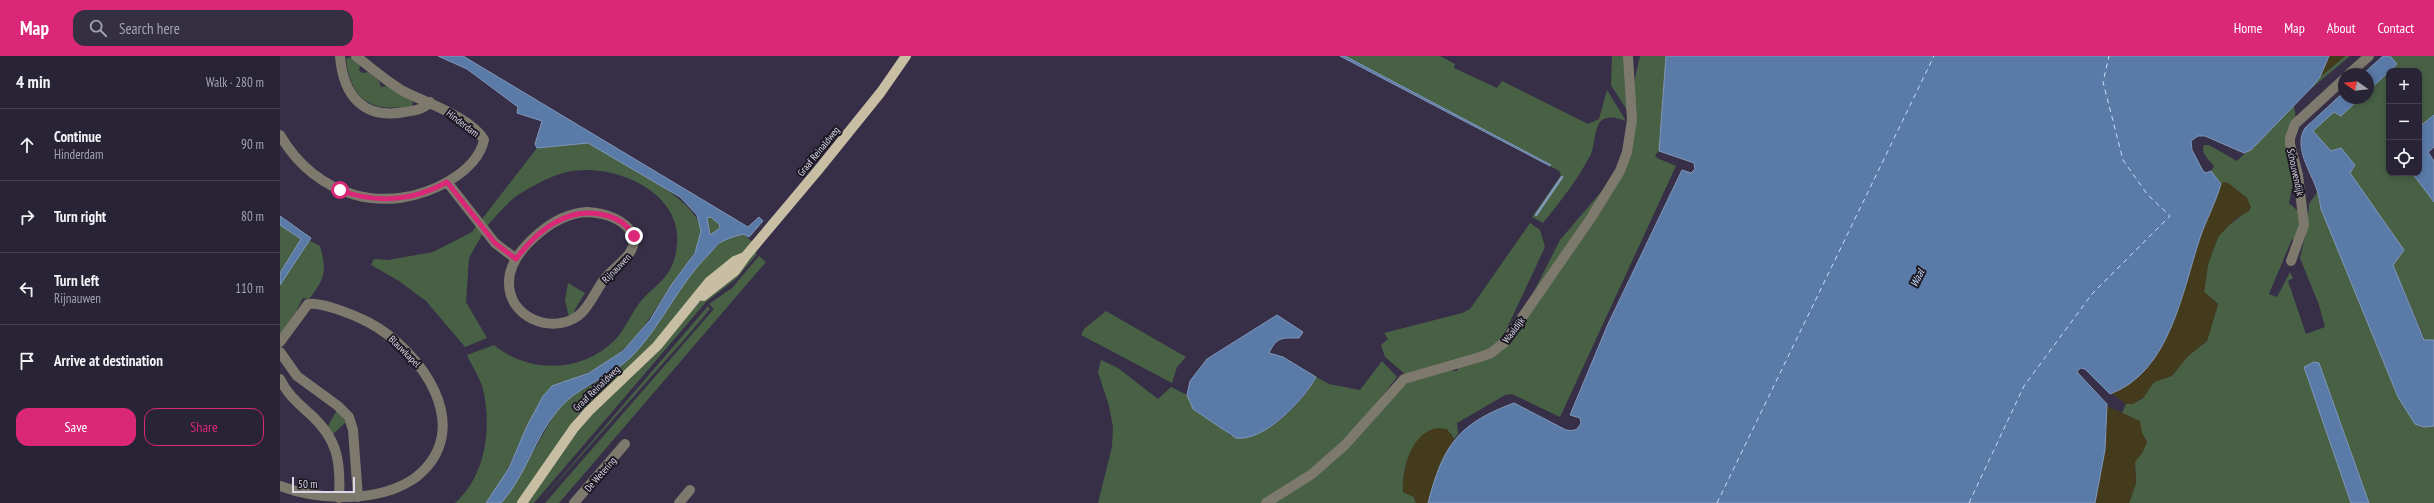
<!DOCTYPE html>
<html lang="en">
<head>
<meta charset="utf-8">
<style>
  :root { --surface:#282335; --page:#342f41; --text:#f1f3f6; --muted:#a5a4ad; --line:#444050; --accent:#db2777 }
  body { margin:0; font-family:"PT Sans Narrow",sans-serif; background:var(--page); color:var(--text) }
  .controls { position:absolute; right:12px; top:12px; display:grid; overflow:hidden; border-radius:8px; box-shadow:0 2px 6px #0003 }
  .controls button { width:36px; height:36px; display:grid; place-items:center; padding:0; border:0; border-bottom:1px solid var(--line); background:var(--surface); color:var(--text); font:20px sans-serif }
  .compass { position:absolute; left:2058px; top:12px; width:36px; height:36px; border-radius:50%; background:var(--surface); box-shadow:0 2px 6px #0003; rotate:284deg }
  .scale { position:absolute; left:12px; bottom:10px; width:63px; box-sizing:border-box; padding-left:4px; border:2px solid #dbd7e7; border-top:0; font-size:11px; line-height:14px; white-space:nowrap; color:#dbd7e7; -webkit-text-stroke:3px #1c1924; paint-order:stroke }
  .stop { position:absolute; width:12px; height:12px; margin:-9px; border:3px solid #db2777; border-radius:50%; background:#fff }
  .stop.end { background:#db2777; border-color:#fff; box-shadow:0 1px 4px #0008 }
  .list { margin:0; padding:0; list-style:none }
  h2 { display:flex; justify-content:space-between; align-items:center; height:52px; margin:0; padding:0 16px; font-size:17px }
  h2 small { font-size:13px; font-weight:400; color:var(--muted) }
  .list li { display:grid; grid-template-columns:26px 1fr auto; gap:12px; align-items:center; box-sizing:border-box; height:72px; padding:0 16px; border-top:1px solid var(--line) }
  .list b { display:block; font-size:15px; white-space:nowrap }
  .list p { margin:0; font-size:13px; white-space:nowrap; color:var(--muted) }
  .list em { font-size:13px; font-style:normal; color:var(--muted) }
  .actions { display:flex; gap:8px; padding:12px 16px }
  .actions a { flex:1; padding:9px 0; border:1px solid var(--accent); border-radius:12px; text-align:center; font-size:14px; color:var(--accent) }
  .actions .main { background:var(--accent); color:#fff }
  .icon { flex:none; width:22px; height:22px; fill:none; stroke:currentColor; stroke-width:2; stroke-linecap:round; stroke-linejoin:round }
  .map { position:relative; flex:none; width:2154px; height:447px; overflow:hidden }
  header { display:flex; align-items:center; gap:24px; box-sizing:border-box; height:56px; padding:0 20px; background:var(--accent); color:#fff }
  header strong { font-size:19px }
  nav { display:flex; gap:22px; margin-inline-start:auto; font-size:14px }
  .search { width:280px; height:36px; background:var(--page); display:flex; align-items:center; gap:10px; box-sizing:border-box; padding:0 14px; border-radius:12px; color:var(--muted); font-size:15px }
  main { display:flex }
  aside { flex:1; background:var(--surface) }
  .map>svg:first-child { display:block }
  .green { fill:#486145 }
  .sand { fill:#433b1b }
  .water { fill:#5a7ba7; stroke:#8197ba; fill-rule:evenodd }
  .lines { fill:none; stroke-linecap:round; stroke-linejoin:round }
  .stream { stroke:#8197ba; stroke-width:2.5 }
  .ferry { stroke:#c9ddf8; stroke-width:1; stroke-dasharray:5 4; stroke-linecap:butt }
  .minor { stroke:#7d796c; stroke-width:10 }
  .major { stroke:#c7bea4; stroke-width:10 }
  .route { stroke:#db2777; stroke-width:5 }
  .labels { text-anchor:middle; stroke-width:4; stroke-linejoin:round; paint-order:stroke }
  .street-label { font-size:10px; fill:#dbd7e7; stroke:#1c1924 }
  .water-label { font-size:11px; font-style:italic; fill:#c9ddf8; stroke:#1c1924 }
</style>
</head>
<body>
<header>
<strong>Map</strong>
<div class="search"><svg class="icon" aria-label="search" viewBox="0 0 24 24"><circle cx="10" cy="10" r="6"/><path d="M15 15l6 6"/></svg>Search here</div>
<nav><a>Home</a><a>Map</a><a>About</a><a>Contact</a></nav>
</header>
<main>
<aside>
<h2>4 min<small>Walk · 280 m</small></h2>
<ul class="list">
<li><svg class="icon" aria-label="ahead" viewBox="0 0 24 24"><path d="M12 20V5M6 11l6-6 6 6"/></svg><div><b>Continue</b><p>Hinderdam</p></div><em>90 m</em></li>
<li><svg class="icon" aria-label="right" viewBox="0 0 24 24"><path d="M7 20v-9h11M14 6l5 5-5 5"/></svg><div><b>Turn right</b></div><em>80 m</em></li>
<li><svg class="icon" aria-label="left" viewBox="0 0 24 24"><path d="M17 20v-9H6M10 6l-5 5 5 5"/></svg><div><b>Turn left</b><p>Rijnauwen</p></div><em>110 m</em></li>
<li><svg class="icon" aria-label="arrive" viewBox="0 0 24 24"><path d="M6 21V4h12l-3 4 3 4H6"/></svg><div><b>Arrive at destination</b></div></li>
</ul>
<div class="actions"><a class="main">Save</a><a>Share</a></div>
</aside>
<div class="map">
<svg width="2154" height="447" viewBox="0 0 2154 447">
  <rect width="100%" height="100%" fill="#362f47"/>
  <path class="green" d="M1065 0H1160L1175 8 1174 12 1217 32 1222 25 1308 68 1319 63 1327 34 1346 65C1339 63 1327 58 1320 66 1314 74 1315 89 1311 98 1298 123 1281 145 1263 167L1252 161 1281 119 1279 115Z
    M1332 0H1345L1348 56 1331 29Z
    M1360 0H1386L1379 95 1375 99 1377 102 1396 110 1280 361 1232 338 1225 339 1177 367 1178 378 1174 383 1171 378H1145C1128 391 1122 416 1123 436L1134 441 1136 447H993L1033 419 1125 327 1165 314 1177 315 1178 312 1213 299 1339 122 1354 26Z
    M2065 0H2070L2028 35 2040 21Z
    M2110 0H2154V59L2139 71V15H2109L2117 8Z
    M72 1 80 9 79 14 82 17 88 16 99 25 101 31 107 30 133 44 132 50C92 56 71 46 66 3Z
    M2109 15V117H2132L2154 146V284H2145L2113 209 2124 194 2069 117 2075 109 2061 92 2051 95 2033 75 2054 56 2061 60 2080 42H2088V35Z
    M2014 49 2016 63 2012 67 2014 121 2009 147 2021 158 2017 184 2012 183 1989 238 1997 241 2010 216 2013 222 2008 225 2026 278 2045 271 2039 249 2020 202 2027 172 2029 148 2038 135 2041 153 2150 371 2154 370V447H2089L2039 307 2034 306 2024 311 2071 447H1849L1856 427 1855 406 1867 386C1856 370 1863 367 1842 357L1846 348H1852L1862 343 1874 326 1891 320 1908 300 1927 285 1938 248 1924 236 1928 208 1938 181 1944 173 1970 153 1967 142 1948 127 1941 128 1931 115 1934 110C1929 104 1920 97 1924 89H1929L1957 105Z
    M308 87C334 102 423 145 421 176 419 197 403 211 392 228 373 257 356 287 327 307 310 319 275 325 263 340 259 346 256 353 253 359 237 388 228 421 206 447H175C206 420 212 372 203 333 200 322 192 310 187 299L214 289C249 318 302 317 335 284 345 273 351 258 360 246 379 225 395 220 397 187 402 133 327 104 283 117 271 120 244 134 234 142 224 150 216 160 207 170L202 163 257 92Z
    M1326 130 1328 131 1251 241 1280 184Z
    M431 161 439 168 440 172 430 179 427 162Z
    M1250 167 1260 174 1265 191 1221 285 1209 294 1126 319 1105 301 1101 289 1108 283 1104 277 1182 257 1190 253Z
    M0 169 21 183 0 217Z
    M196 170 203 177 189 202 186 246 207 282 185 291 146 245 119 225 91 209 94 203 108 204 153 196 192 176Z
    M463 178 473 186 368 294 298 359 238 447H221L234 429 277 354 289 341 330 319 375 272 403 228 421 206 442 185Z
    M29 184 40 190C47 214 45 223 29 243L23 242 15 257 0 278V229Z
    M475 196 477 198 456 223 426 246 254 447H247L300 371 378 293 419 246Z
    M479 200 486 206 279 447H265L434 253 429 248 452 232Z
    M288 227 305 237 294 255 295 257 289 261 285 244Z
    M428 250 430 253 409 278 259 447Z
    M826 255 906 301 897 311 892 327 801 279 804 273Z
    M821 304 838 312 878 343 891 331 907 339 915 355 937 368 951 380C959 380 969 380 976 378 1000 369 1025 343 1036 321L1049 328 1080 334 1102 305 1117 321 1084 363 1044 404 981 447H818L832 391 833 371 829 350 818 316Z
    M57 354 66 366 52 379 47 372Z"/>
  <path class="sand" d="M2049 0H2065L2040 21Z
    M1944 126 1948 127 1967 142 1971 151 1969 155 1955 163 1938 181 1928 208 1924 236 1938 248 1927 285 1908 300 1892 320 1874 326 1864 341 1852 348H1846L1831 337C1888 317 1903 233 1920 182 1926 164 1936 146 1941 128Z
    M1827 350 1860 365 1862 377 1867 386 1863 396 1855 406 1856 427 1849 447H1815L1825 394Z
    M1158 372 1167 373 1174 383 1159 412 1148 447H1136L1134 441 1123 436C1122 413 1131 376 1158 372Z"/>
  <path class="water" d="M158 0H183L468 171 479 161 483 165 469 181 463 178C456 180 449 182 443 185 438 187 434 193 430 197 398 228 382 270 351 301 329 322 296 331 278 354 254 382 246 420 221 447H206L229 412 247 370 263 340 272 330 309 317 343 295 370 264 392 228 415 197 421 175 417 159 400 141 308 87 257 92 255 88 262 65 237 57 238 51 187 13ZM431 161 439 168 440 172 430 179 427 162Z
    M1060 0H1065L1271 109 1270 110Z
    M1386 0H2049L2040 21 2033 30 1971 94 1964 97 1925 80H1918L1911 85 1912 94 1923 115 1926 117 1931 115 1941 128C1936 146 1926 164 1920 182 1902 236 1890 316 1830 338L1805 313 1800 312 1797 316 1827 348 1825 394 1815 447H1148C1163 390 1177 368 1234 347L1286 374C1294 375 1297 375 1301 367L1300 362 1290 359 1328 268 1402 114 1411 117 1415 113 1414 107 1379 95Z
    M2103 0H2110L2117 8 2088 35V18H2083Z
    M2064 36V42H2080L2061 60 2054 56 2033 75 2051 95 2061 92 2075 109 2070 117 2124 194 2113 209 2144 284H2154V370L2144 371 2135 368 2118 341 2041 153C2040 147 2039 140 2037 134 2031 116 2013 91 2025 72Z
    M2154 59V91L2148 96 2154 105V146L2132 117H2139V71Z
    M0 160 31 182 0 229V217L21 183 0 169Z
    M997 259 1023 276 1019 282C1003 282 997 280 989 297L1003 301 1036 321C1024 344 984 386 956 382L913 353 907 339 910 325 927 303Z
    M2034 306 2039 307 2089 447H2071L2024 311Z"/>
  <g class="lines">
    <path class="stream" d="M1256 159 1282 121"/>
    <path class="ferry" d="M1437 447 1654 0
      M1689 447 1744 330 1812 238 1890 160 1867 138 1843 104 1823 26 1829 0"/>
    <path class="minor" d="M60 0C63 39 83 64 125 56 135 54 143 54 150 46
      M2069 18 2089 0
      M0 79C36 141 106 161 169 125 184 116 200 102 204 84 193 62 144 46 123 35 106 25 91 12 76 0
      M167 126 215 187 236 203
      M307 156C325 157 345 163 354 180 356 201 333 210 323 225 315 236 309 252 298 260 271 279 228 261 229 226 229 207 244 190 258 178 272 166 289 157 307 156Z
      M2011 205 2024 169 2018 119 2010 88V82L2015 68 2064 23
      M0 286 28 248C43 246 74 259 88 266 141 294 198 373 135 422 99 447 39 445 0 430
      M0 296 17 320 58 350 69 361 73 374 78 441
      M0 323C7 338 18 347 30 358 58 383 61 406 59 442
      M294 447 345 388
      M399 447 410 434
      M986 447 1032 418 1049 403 1065 389 1124 323 1200 301 1211 297 1225 286 1311 162 1340 115 1347 96 1352 64 1348 0"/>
    <path class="major" d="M423 240 455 215 465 201 539 113 601 36 626 0
      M242 447 294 372 309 355 377 290 429 226 455 205 465 201"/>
  </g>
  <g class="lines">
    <path class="route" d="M60 134C96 148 133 145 167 126L215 187 236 203C257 174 290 148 328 160 339 163 348 169 354 180"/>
  </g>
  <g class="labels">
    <g class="street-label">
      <text transform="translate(183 67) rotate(37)" y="4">Hinderdam</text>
      <text transform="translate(538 95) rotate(-51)" y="4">Graaf Reinaldweg</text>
      <text transform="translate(2016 116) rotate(78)" y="4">Schouwendijk</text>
      <text transform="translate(336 212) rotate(-46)" y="4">Rijnauwen</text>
      <text transform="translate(1233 274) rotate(-53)" y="4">Waaldijk</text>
      <text transform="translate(125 295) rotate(45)" y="4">Blauwkapel</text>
      <text transform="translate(316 332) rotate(-44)" y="4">Graaf Reinaldweg</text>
      <text transform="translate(320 418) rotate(-49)" y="4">De Wetering</text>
    </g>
    <g class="water-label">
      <text transform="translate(1637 222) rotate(-63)" y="4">Waal</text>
    </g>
  </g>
</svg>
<div class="controls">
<button>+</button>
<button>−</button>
<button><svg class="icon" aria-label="locate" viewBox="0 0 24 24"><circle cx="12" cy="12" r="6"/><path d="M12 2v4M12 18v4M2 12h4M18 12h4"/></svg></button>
</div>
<svg class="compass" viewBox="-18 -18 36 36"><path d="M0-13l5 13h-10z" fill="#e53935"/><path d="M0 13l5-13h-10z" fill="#a5a4ad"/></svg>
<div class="scale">50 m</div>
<div class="stop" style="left:60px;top:134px"></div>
<div class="stop end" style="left:354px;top:180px"></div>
</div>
</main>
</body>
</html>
